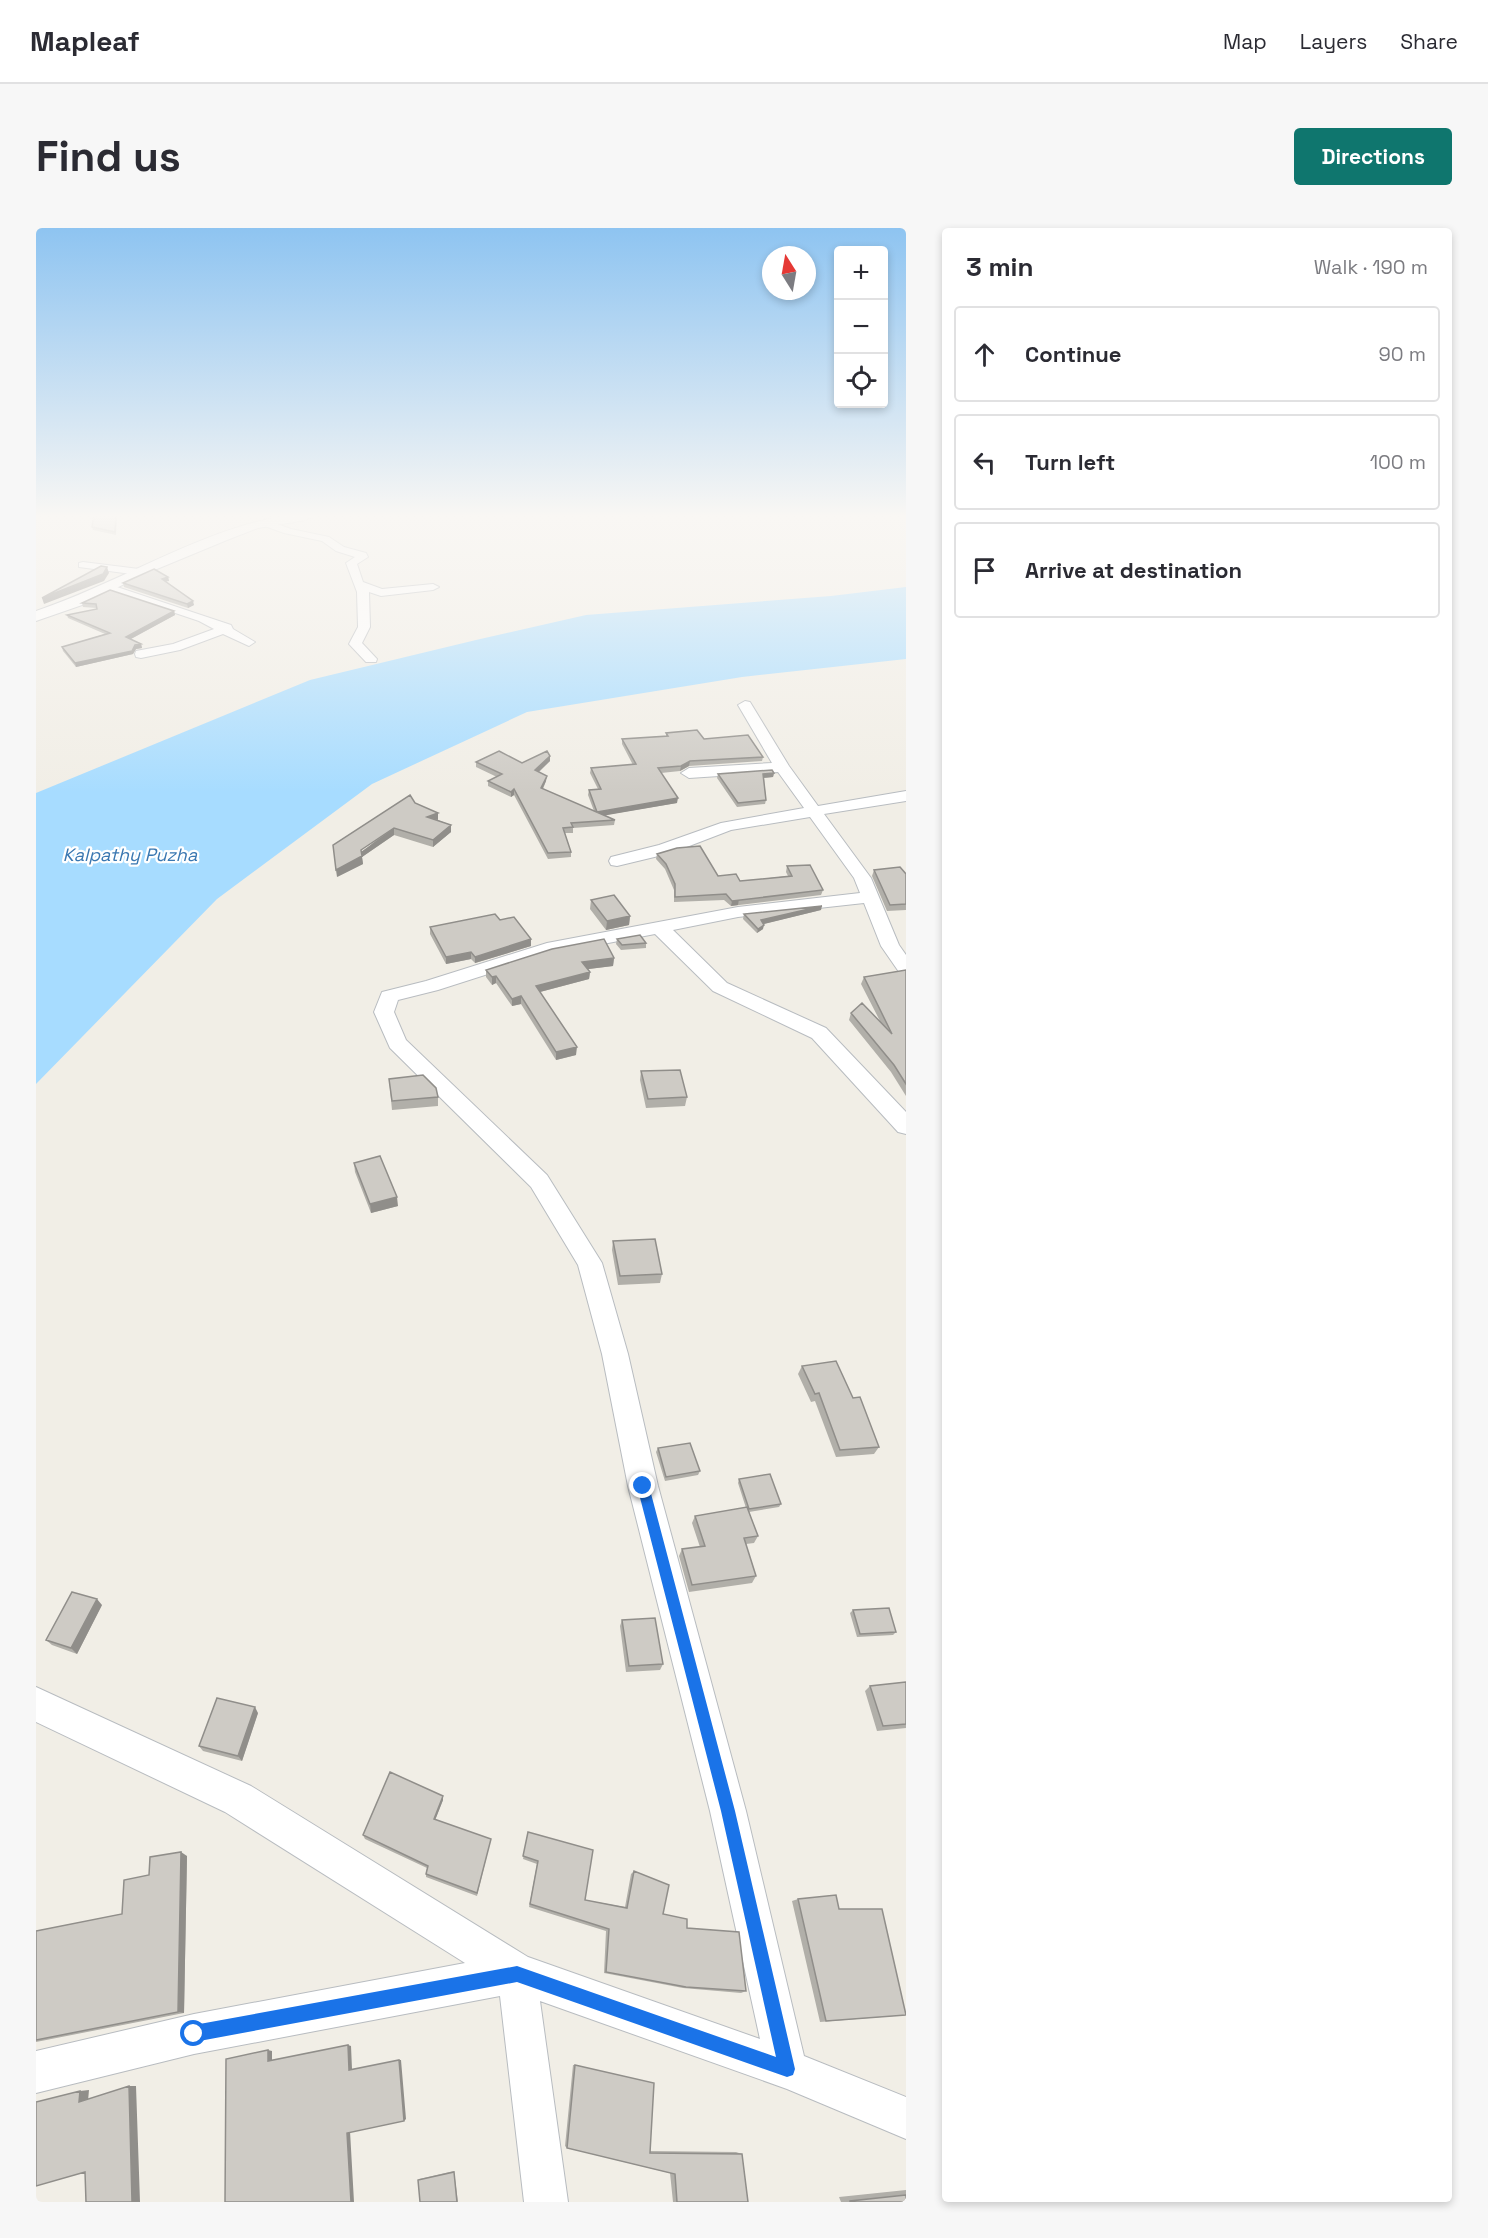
<!DOCTYPE html>
<html lang="en">
<head>
<meta charset="utf-8">
<style>
  :root { --surface:#fff; --page:#f7f7f7; --text:#2b2b33; --muted:#7c7c81; --line:#e1e1e2; --accent:#0f766e }
  body { margin:0; font-family:"Space Grotesk",sans-serif; background:var(--page); color:var(--text) }
  .controls { position:absolute; right:18px; top:18px; display:grid; overflow:hidden; border-radius:6px; box-shadow:0 3px 9px #0003 }
  .controls button { width:54px; height:54px; display:grid; place-items:center; padding:0; border:0; border-bottom:2px solid var(--line); background:var(--surface); color:var(--text); font:30px sans-serif }
  .compass { position:absolute; left:726px; top:18px; width:54px; height:54px; border-radius:50%; background:var(--surface); box-shadow:0 3px 9px #0003; rotate:349deg }
  .stop { position:absolute; width:18px; height:18px; margin:-14px; border:4px solid #1a73e8; border-radius:50%; background:#fff }
  .stop.end { background:#1a73e8; border-color:#fff; box-shadow:0 2px 6px #0008 }
  .list { margin:0; padding:0; list-style:none }
  h2 { display:flex; justify-content:space-between; align-items:center; height:78px; margin:0; padding:0 24px; font-size:26px }
  h2 small { font-size:20px; font-weight:400; color:var(--muted) }
  .list li { display:grid; grid-template-columns:39px 1fr auto; gap:18px; align-items:center; box-sizing:border-box; height:96px; margin:0 12px 12px; padding:0 12px; border:2px solid var(--line); border-radius:6px }
  .list b { display:block; font-size:22px; white-space:nowrap }
  .list em { font-size:20px; font-style:normal; color:var(--muted) }
  .icon { flex:none; width:33px; height:33px; fill:none; stroke:currentColor; stroke-width:2; stroke-linecap:round; stroke-linejoin:round }
  .map { position:relative; flex:none; width:870px; height:1974px; overflow:hidden; border-radius:6px }
  header { display:flex; align-items:center; gap:36px; box-sizing:border-box; height:84px; padding:0 30px; background:var(--surface); border-bottom:2px solid var(--line) }
  header strong { font-size:28px }
  nav { display:flex; gap:33px; margin-inline-start:auto; font-size:21px }
  .intro { display:flex; align-items:center; justify-content:space-between; box-sizing:border-box; height:144px; padding:0 36px }
  h1 { margin:0; font-size:42px }
  .button { padding:15px 27px; border-radius:6px; background:var(--accent); color:#fff; font-size:21px; font-weight:700 }
  main { display:flex; gap:36px; padding:0 36px }
  aside { flex:1; background:var(--surface); border-radius:6px; box-shadow:0 3px 9px #0003 }
  .map>svg:first-child { display:block }
  .water { fill:#a7dcff }
  .lines { fill:none; stroke-linecap:round; stroke-linejoin:round }
  .minor-casing { stroke:#b8bcc0; stroke-width:2 }
  .tertiary-casing { stroke:#b8bcc0; stroke-width:2 }
  .minor { fill:#fff; fill-rule:evenodd }
  .tertiary { fill:#fff; fill-rule:evenodd }
  .wall { fill:#b1afa9 }
  .shaded-wall { fill:#908e8a }
  .building { fill:#cecbc5; stroke:#908e8a; stroke-width:1.5 }
  .route { fill:#1a73e8 }
  .labels { text-anchor:middle; stroke-width:4.5; stroke-linejoin:round; paint-order:stroke }
  .far-water-label { font-size:18px; font-style:italic; fill:#3977b1; stroke:#fff }
</style>
</head>
<body>
<header>
<strong>Mapleaf</strong>
<nav><a>Map</a><a>Layers</a><a>Share</a></nav>
</header>
<div class="intro"><h1>Find us</h1><a class="button">Directions</a></div>
<main>
<div class="map">
<svg width="870" height="1974" viewBox="0 0 870 1974">
  <rect width="100%" height="100%" fill="#f1eee6"/>
  <path class="water" d="M870 359V431L706 449 491 484 336 556 181 671 0 856V565L274 452 440 412 550 387 795 368Z"/>
  <g class="lines">
    <g class="minor-casing">
      <path id="minor" d="M230 292 255 301 293 309 308 319 330 325 332 329 321 336 327 354 346 361 397 356 403 359 397 362 345 368 333 364 334 399 326 415 341 431 340 434H330L313 416 322 399 321 364 310 335 319 329 300 323 286 313 248 305 226 297 225 295Z
        M47 334 103 341 109 344 103 347 43 339V335Z
        M72 356 195 397 197 401 219 414 213 418 187 406 144 422 105 430 100 429 99 426 100 423 137 416 178 401 163 393 68 361 66 359Z
        M709 473 714 474 753 538 782 578 870 563V573L788 586 835 650 863 717 870 727V746L863 744 845 718 828 675 702 689 637 702 691 755 790 800 870 884V906L862 904 776 810 677 763 619 706 515 726 402 762 362 772 358 784 370 812 511 947 566 1035 592 1126 622 1258 710 1583 768 1828 870 1869V1911L751 1861 504 1773 532 1974H488L464 1768 158 1826 0 1865V1823L158 1786 429 1735 189 1584 0 1494V1459L215 1558 492 1729 724 1811 674 1583 592 1258 566 1126 542 1037 495 959 354 820 338 784 346 764 390 753 511 715 702 679 824 665 818 650 774 589 695 602 635 625 581 638 575 637 573 633 575 629 623 617 685 595 768 580 742 544 653 550 645 545 653 540 736 535 702 477Z"/>
    </g>
    <g class="tertiary-casing">
      <path id="tertiary" d="M247 288H276L270 292 222 300 191 312 104 348 49 376 0 393V383C84 355 159 304 247 288Z"/>
    </g>
    <use href="#minor" class="minor"/>
    <use href="#tertiary" class="tertiary"/>
  </g>
  <path class="wall" d="M58 288H81L80 307 57 302 56 299Z
    M132 349 133 353H130L158 377 152 380 88 359 87 355Z
    M46 375 138 383 139 387 95 411 105 416 106 420 100 421 97 426 40 439 27 423 26 419 69 406 32 390 31 387 61 381V380L47 379Z
    M630 505 668 511 727 529 726 533 653 538 644 543 625 545 641 575 569 587 579 592 578 597 537 600V605H529L535 624V629L512 631 478 567 475 569 452 558V553L461 549 440 539V534L486 535 514 528V533L503 544 510 553 507 561 558 583 552 567 553 562 562 561 554 545 555 540 597 537 586 516V511L630 508Z
    M738 545 737 549 728 550 730 572 729 576 701 579 681 550 682 546Z
    M379 575 402 592 415 597V604L397 619 358 607 326 629 327 636 301 649Z
    M621 626 682 648 704 653 752 648 750 644 751 638 787 662 785 667 695 678 688 672 638 674V662L629 641 620 631Z
    M838 642 870 646V682L851 683 836 648Z
    M555 672 594 688 593 697 570 702 554 681Z
    M785 682 727 696V701L721 705 707 691 708 686Z
    M464 692 495 718 439 735 435 731 410 736 394 706V699Z
    M581 711 610 715V720L585 722 580 716Z
    M578 730 577 738 552 741 554 744 553 751 504 764 540 827 520 832 485 776 476 778 460 755 456 757 450 749V742Z
    M870 742V868L855 844 813 792 815 785 844 793 825 756 828 749Z
    M605 843 651 869 649 878 610 880 604 852Z
    M353 851 402 869V878L356 882Z
    M318 935 362 978 335 985 319 944Z
    M577 1013 626 1046 624 1055 582 1057 576 1022Z
    M766 1138 843 1219 838 1226 800 1229 779 1173 775 1174 762 1146Z
    M622 1220 664 1243 662 1247 629 1253 620 1224Z
    M703 1251 745 1276 743 1279 713 1284 722 1308 718 1315 710 1316 720 1348 716 1355 653 1364 643 1328 646 1321 664 1319 656 1295 659 1288 710 1280 702 1255Z
    M66 1377 41 1426 16 1417 10 1412Z
    M817 1382 860 1404 857 1407 821 1409 814 1385Z
    M586 1392 627 1436 624 1442 590 1444 584 1398Z
    M870 1454V1500L841 1503 829 1463 834 1458Z
    M222 1485 206 1533 167 1523 163 1518Z
    M407 1568V1572L399 1592 455 1611 441 1668 390 1649V1646L391 1640 329 1611 327 1607Z
    M492 1604 549 1672 589 1679 595 1646 598 1643 627 1686 651 1700 710 1763 705 1765 647 1760 568 1745 570 1703 493 1679 501 1636 487 1631Z
    M151 1628 148 1785 0 1814V1703L86 1686 113 1647Z
    M762 1671 803 1681 870 1787 784 1794 756 1673Z
    M537 1837H539L614 1923 700 1924 706 1926 712 1974H637L634 1945 531 1920 529 1918Z
    M418 1943 422 1974 382 1952 383 1951Z
    M870 1962V1974H805L803 1969Z"/>
  <path class="shaded-wall" d="M71 339 73 345 68 353 8 376 6 370Z
    M132 349 133 353 127 354 126 351Z
    M157 373 158 377 152 380 151 376Z
    M138 383 139 387 91 413 90 409Z
    M105 416 106 420 100 421 97 426 40 439 39 435Z
    M514 528V533L499 547V542Z
    M654 533 653 538 644 543 645 538Z
    M738 545 737 549 726 550 727 546Z
    M511 548 510 553 504 566 505 560Z
    M478 561V567L475 569V564Z
    M642 570 641 575 560 589 561 584Z
    M402 585V592L391 589Z
    M415 597V604L397 619V612Z
    M358 600V607L326 629 327 636 301 649 300 642Z
    M703 671 702 677 695 678 696 673Z
    M786 678 785 682 724 697 725 692Z
    M594 688 593 697 570 702 571 693Z
    M728 697 727 701 721 705 722 701Z
    M495 711V718L439 735V729Z
    M435 724V731L410 736V729Z
    M578 730 577 738 545 742 546 734Z
    M554 744 553 751 500 765V758Z
    M460 748V755L456 757V749Z
    M485 768V776L476 778V771Z
    M541 819 540 827 520 832V824Z
    M361 969 362 978 335 985 334 976Z
    M61 1371 66 1377 41 1426 35 1420Z
    M219 1479 222 1485 206 1533 202 1528Z
    M407 1568V1572L398 1595V1591Z
    M145 1624 151 1628 148 1785 142 1784Z
    M312 1817 315 1818 316 1841 313 1842Z
    M232 1822 236 1823V1833H232Z
    M363 1832H365L370 1891 368 1893Z
    M93 1858H100L104 1974H96Z
    M53 1862 52 1873 43 1874 44 1863Z
    M314 1903 318 1974H315L311 1905Z"/>
  <path class="building" d="M58 288H80L79 304 56 299Z
    M65 338 71 339 67 346 6 370Z
    M118 341 132 349 126 351 157 373 151 376 87 355Z
    M74 362 138 383 90 409 105 416 99 417 96 423 39 435 26 419 74 405 31 387 61 381 60 376 46 375Z
    M661 502 668 511 712 507 727 529 654 533 645 538 622 540 642 570 561 584 553 562 565 561 555 540 600 536 586 511 632 508 630 505Z
    M463 523 486 535 511 523 514 528 499 542 511 548 505 560 579 592 535 595 537 599 527 600 535 624 512 625 478 561 475 564 452 553 466 546 440 534Z
    M736 542 738 545 727 546 730 572 702 575 682 546Z
    M374 567 379 575 402 585 391 589 415 597 397 612 358 600 325 622 326 628 300 642 297 617Z
    M664 618 682 648 700 646 704 653 756 648 751 638 774 637 787 662 696 673 690 666 639 669V656L630 636 621 626 641 620Z
    M864 639 870 646V676L854 677 838 642Z
    M578 667 594 688 571 693 555 672Z
    M786 678 725 692 728 697 722 701 708 686Z
    M459 686 464 692 478 689 495 711 439 729 435 724 410 729 394 699Z
    M604 707 610 715 586 717 581 711Z
    M568 711 578 730 546 734 554 744 500 758 541 819 520 824 485 768 476 771 460 748 456 749 450 742 516 721Z
    M870 742V856L858 837 815 785 826 775 856 806 828 749Z
    M644 842 651 869 612 871 605 843Z
    M387 847 400 860 402 869 356 873 353 851Z
    M344 928 361 969 334 976 318 935Z
    M619 1011 626 1046 584 1048 577 1013Z
    M800 1133 817 1170 824 1169 843 1219 804 1222 783 1165 779 1166 766 1138Z
    M654 1215 664 1243 630 1249 622 1220Z
    M734 1246 745 1276 713 1281 703 1251Z
    M711 1279 722 1308 708 1310 720 1348 656 1357 646 1321 669 1318 659 1288Z
    M36 1364 61 1371 35 1420 10 1412Z
    M853 1380 860 1404 824 1406 817 1382Z
    M619 1390 627 1436 593 1438 586 1392Z
    M870 1454V1496L847 1498 834 1458Z
    M181 1470 219 1479 202 1528 163 1518Z
    M354 1544 407 1568 398 1591 455 1611 441 1665 390 1646 392 1638 327 1607Z
    M492 1604 557 1622 549 1672 591 1680 598 1643 633 1657 627 1686 651 1691V1700L703 1704 710 1763 650 1759 570 1744 573 1701 494 1676 502 1633 487 1628Z
    M145 1624 142 1784 0 1812V1703L86 1686 88 1652 113 1647 114 1629Z
    M800 1667 803 1681H846L870 1787 790 1793 762 1671Z
    M312 1817 313 1842 363 1832 368 1893 311 1905 315 1974H189L190 1831 232 1822V1833Z
    M539 1837 618 1855 614 1925 706 1926 712 1974H641L639 1946 531 1920Z
    M93 1858 96 1974H50L49 1944 0 1958V1874L44 1863 43 1874Z
    M418 1944 421 1974H384L382 1952Z
    M870 1967V1974H814V1973Z"/>
  <linearGradient id="sky" x2="0" y2="1"><stop stop-color="#8ec4f1"/><stop offset="0.51" stop-color="#f9f7f4"/><stop offset="1" stop-color="#f9f7f4" stop-opacity="0"/></linearGradient>
  <rect width="870" height="565" fill="url(#sky)"/>
  <path class="route" d="M607 1253 613 1258 699 1583 759 1841 757 1847 751 1849 481 1754 158 1814 153 1811 150 1806 153 1800 158 1797 481 1738 740 1829 685 1583 601 1258Z"/>
  <g class="labels">
    <g class="far-water-label">
      <text x="94" y="633">Kalpathy Puzha</text>
    </g>
  </g>
</svg>
<div class="controls">
<button>+</button>
<button>−</button>
<button><svg class="icon" aria-label="locate" viewBox="0 0 24 24"><circle cx="12" cy="12" r="6"/><path d="M12 2v4M12 18v4M2 12h4M18 12h4"/></svg></button>
</div>
<svg class="compass" viewBox="-18 -18 36 36"><path d="M0-13l5 13h-10z" fill="#e53935"/><path d="M0 13l5-13h-10z" fill="#7c7c81"/></svg>
<div class="stop" style="left:158px;top:1806px"></div>
<div class="stop end" style="left:607px;top:1258px"></div>
</div>
<aside>
<h2>3 min<small>Walk · 190 m</small></h2>
<ul class="list">
<li><svg class="icon" aria-label="ahead" viewBox="0 0 24 24"><path d="M12 20V5M6 11l6-6 6 6"/></svg><div><b>Continue</b></div><em>90 m</em></li>
<li><svg class="icon" aria-label="left" viewBox="0 0 24 24"><path d="M17 20v-9H6M10 6l-5 5 5 5"/></svg><div><b>Turn left</b></div><em>100 m</em></li>
<li><svg class="icon" aria-label="arrive" viewBox="0 0 24 24"><path d="M6 21V4h12l-3 4 3 4H6"/></svg><div><b>Arrive at destination</b></div></li>
</ul>
</aside>
</main>
</body>
</html>
